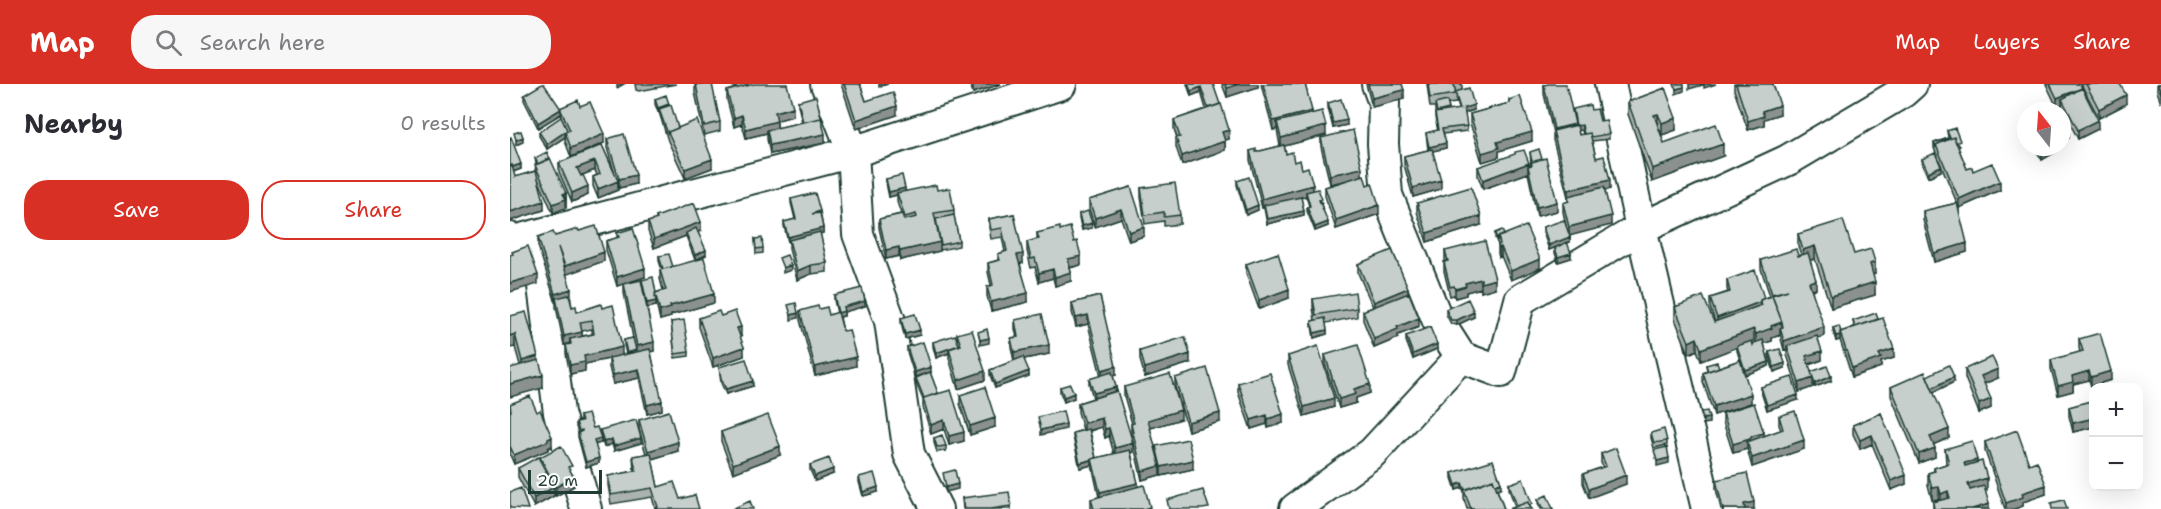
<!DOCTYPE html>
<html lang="en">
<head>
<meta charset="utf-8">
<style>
  :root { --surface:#fff; --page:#f7f7f7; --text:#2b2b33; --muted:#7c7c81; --line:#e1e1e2; --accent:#d93025 }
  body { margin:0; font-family:"Shantell Sans",sans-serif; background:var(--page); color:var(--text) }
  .controls { position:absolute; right:18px; bottom:18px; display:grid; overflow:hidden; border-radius:12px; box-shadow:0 6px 24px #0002 }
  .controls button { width:54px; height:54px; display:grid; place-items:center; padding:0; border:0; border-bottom:2px solid var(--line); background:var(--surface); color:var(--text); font:30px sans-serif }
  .compass { position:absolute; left:1507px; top:18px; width:54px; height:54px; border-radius:50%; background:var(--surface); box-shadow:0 6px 24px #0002; rotate:343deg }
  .scale { position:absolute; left:18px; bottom:15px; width:74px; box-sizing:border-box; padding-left:6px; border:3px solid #1f3d34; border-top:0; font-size:16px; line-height:21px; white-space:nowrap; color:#1f3d34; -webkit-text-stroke:4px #fff; paint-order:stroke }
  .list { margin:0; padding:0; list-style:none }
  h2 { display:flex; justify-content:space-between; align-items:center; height:78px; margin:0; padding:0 24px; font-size:26px }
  h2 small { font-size:20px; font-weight:400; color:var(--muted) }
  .actions { display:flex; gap:12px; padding:18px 24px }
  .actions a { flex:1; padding:14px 0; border:2px solid var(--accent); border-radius:24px; text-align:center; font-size:21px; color:var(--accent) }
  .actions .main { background:var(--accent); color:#fff }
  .icon { flex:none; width:33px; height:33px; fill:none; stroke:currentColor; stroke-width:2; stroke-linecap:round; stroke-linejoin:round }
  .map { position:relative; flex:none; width:1651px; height:425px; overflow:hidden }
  header { display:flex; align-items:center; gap:36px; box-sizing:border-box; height:84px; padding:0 30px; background:var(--accent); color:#fff }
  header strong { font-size:28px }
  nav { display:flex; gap:33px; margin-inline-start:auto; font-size:21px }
  .search { width:420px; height:54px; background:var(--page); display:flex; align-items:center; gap:15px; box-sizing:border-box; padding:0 21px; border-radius:24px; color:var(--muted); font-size:22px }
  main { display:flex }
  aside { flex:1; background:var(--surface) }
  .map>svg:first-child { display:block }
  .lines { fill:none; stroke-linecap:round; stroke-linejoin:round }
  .minor-casing { stroke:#1f3d34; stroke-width:34 }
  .minor { stroke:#fff; stroke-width:30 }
  .wall { fill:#abb2af; stroke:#1f3d34; stroke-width:1.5; fill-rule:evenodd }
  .shaded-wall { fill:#8b918f; stroke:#1f3d34; stroke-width:1.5 }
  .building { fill:#c7cfcc; stroke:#1f3d34; stroke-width:1.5 }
</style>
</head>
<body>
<header>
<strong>Map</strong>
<div class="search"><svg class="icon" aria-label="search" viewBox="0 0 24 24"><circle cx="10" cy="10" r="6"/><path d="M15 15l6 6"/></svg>Search here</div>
<nav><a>Map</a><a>Layers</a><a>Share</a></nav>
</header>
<main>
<aside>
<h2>Nearby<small>0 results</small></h2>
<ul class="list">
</ul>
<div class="actions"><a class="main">Save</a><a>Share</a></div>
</aside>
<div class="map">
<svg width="1651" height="425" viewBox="0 0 1651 425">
  <rect width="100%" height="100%" fill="#fff"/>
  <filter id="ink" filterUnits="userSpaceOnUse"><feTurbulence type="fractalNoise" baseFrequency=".0167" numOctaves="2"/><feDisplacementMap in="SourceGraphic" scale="12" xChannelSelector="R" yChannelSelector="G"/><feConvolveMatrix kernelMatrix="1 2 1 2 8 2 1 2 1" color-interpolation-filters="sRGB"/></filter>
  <g filter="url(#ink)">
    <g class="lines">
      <g class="minor-casing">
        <path id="minor" d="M316 0 343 68 348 150 380 237 399 370 427 425
          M867 0 874 19 873 60 877 111 928 237 951 273
          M1100 0 1131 144 1197 425
          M0 154 2 157 24 166 33 202 49 329 76 425
          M0 158 343 68 551 0
          M785 425 862 369 951 273 991 288 1010 216 1131 144 1278 76 1393 8 1402 0"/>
      </g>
      <use href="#minor" class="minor"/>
    </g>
    <path class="wall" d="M125 0H166L129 7 126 6Z
      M185 0 210 38V47L194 51 185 8Z
      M222 0H238L237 2 283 32 267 36V44L292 38 288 21V17L312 39 315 59 260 70 257 55V49L236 54 232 40 224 43 217 16V7L227 4 222 2Z
      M331 0H350L356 17 387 31 346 45Z
      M460 0H491L463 9Z
      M677 0H703L719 55 715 56V66L672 81 666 63V54H667L664 45V36L696 25 691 8 681 12Z
      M712 0H748V3L717 13Z
      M751 0H795L802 30 816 51 774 62 776 70 792 85 803 106 812 119 811 120 818 142 805 147 797 127V123L799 122 796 112 791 114 794 131 757 140 754 124H752L740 76V67L746 68 770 62 767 45 763 46Z
      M856 0H892L894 15 862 23Z
      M917 0H952V6L964 26 955 29 957 47 933 50 936 64 922 67 931 105 903 113 894 81V72L918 66 916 49 928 46 925 34V23H920ZM946 14 949 25 939 27 938 20 946 19Z
      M1224 0H1263L1270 30 1254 35V41L1238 46 1224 6Z
      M1536 0H1570L1588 45 1568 55 1552 24V21L1547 23Z
      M1571 0H1610L1616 20 1589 34Z
      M1647 0H1651V19L1647 7Z
      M1034 1 1063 29 1081 26 1099 50V55L1082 57 1086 74 1100 105 1095 107 1101 141 1060 151V158L1057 159 1061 174 1048 178 1045 169V164L1047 163 1039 166 1033 148V143L1056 142 1053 128V119L1058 118V113L1043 56V49L1034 10ZM1068 46H1072L1073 50 1069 51Z
      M1155 4 1166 46 1152 51 1148 42 1154 59 1213 72 1142 98 1118 30V18Z
      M14 11 50 25 70 22 94 59 61 73 55 57V53L37 65 29 52V48L51 33 50 30 28 44 14 16Z
      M145 15 159 22 168 44 202 84 175 94 158 57 149 28H148L145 20Z
      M999 16 1022 57 989 67V73L972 78 960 39V30L999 19Z
      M818 19 837 41 823 44 818 24Z
      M1437 47 1450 62 1448 63 1457 85 1463 87 1490 106 1449 124 1448 121 1457 168 1424 178 1413 136V127L1447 119 1424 64V59L1438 54Z
      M0 53 11 85 3 88 5 93 25 87 26 80 25 74 56 109V124L43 129 28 95 34 126 0 137Z
      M811 54 852 91 869 130 826 145 815 112V103L835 97 820 100 811 63Z
      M97 55 126 100 109 104 108 100V106L88 114 83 102V93L87 91 85 86 70 92 78 111 62 118 49 88V79L92 61 105 91 97 64Z
      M1524 63H1547V67L1532 76Z
      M1020 68 1047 127 1027 132 1018 89 973 105 968 92V83L1021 81Z
      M1412 75 1431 87 1418 93 1412 80Z
      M376 95 395 107 427 106 444 126V132L449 157V162L431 166 430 164V167L390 176 389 172 376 175 369 144V135L391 130 387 118V111L379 113 376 99Z
      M727 97 748 126 736 131 727 101Z
      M621 103 634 152 619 157 611 134 585 143 579 125V116Z
      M631 104 670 131V140L654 142V137L635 140 631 113Z
      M281 115 310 127 313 144V149L310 150 317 179V188L301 190 287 196 279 165V158H278L274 142V138L285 135 281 119Z
      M907 119 971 141 917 158 907 128Z
      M504 130 513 179H510L518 218 481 227 477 212V203L481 201 478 188V179L488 176V170L495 168 492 153 481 155 479 144V135Z
      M569 130 582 144 572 146 569 135Z
      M146 133 191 147 188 148 196 171 185 176 176 152 144 164 138 147V138L146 136Z
      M550 146 564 158 571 181 560 184 561 197 545 202 543 194 529 198 525 183 521 184 517 167V158L527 155V149Z
      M69 147 94 177 56 190 62 223 67 228 92 224 112 271 116 270 114 261V256L123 254 114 209V200L146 209 153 206 150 195V186H152L149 177V172L163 183 204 219 161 231V233L150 236 146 219V222L137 224 144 267 141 268 152 326 137 330 129 294 103 300 99 283V275L75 280V287L60 290 56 270V261L60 260V259L54 261 46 223V219L28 162V153L45 152ZM82 245V250L72 252V247Z
      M107 149 135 193 107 202 96 166V157L107 154Z
      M985 149 994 151 1030 184 1001 196 991 172 989 173 988 170V161L985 154Z
      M1288 150 1344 170 1365 190 1363 191 1365 211 1321 224 1305 175 1300 176 1306 205 1302 207 1314 252 1308 254 1312 276 1299 281 1301 288 1321 297 1305 303 1303 299V303L1289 308 1277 271V265L1274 266 1270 251 1262 254V257L1254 259 1259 282 1235 291 1241 319 1204 331 1193 298V289L1197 287 1196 281 1209 283 1230 276 1227 267V263L1191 277 1187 266 1179 270 1165 235V223L1204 238H1205L1200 223V214L1218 208 1217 205V196L1254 214 1260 212 1251 185V176L1291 171 1288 162Z
      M245 155 253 164V169L246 170Z
      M935 167 985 204 971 208V204L956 208V211L945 214 944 211 940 212 934 187V178H935Z
      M736 180 779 214 749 225 736 189Z
      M848 180 898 209 909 243 888 251V254L864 264 853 236V227L863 223 848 189Z
      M324 211 355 222 334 228V232L330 233 333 247 346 282 305 292 290 236V227L309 225 319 231 327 229 324 216Z
      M590 212 606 291 603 292 623 368H621L628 403 640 425H581V415L589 413 582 381 570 384 563 353V349L573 346 568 328V319L583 314 579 300V295L591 292 578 240 566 243 562 228V219ZM592 343 595 354 599 352 604 370 586 374 580 347Z
      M803 215 847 224V233L816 239 817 250 804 254 802 242V237L805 236 803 224Z
      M936 225 964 233 947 241 941 240 936 230Z
      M0 232 28 276 33 304 10 281 5 263Z
      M211 232 231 252H230L234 272 203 283 189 243V234Z
      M391 234 410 251 395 255 391 239Z
      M1368 235 1384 274 1371 278V283L1342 293 1330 256 1326 257 1323 248V244L1331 248 1344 243 1343 237Z
      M505 236 539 270 514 275 519 292 485 304 480 291V286L504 277 501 263V254L507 253 505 245Z
      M161 238 179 268V272L165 274Z
      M447 250 475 296 448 305 439 274V269L426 274 423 263V258L447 257Z
      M896 252 927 265 903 275 896 257Z
      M1569 255 1601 296 1581 302 1579 296 1563 300V307L1548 311 1541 285V276L1570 268 1569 264Z
      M397 263 421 288H420L428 310 454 357 439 361 434 345 421 350 413 323V316L406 299V294L418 289 405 293 397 268Z
      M630 267 680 279 635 293 630 276Z
      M1259 268 1275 284 1264 288 1259 273Z
      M815 271 860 309 846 314V319L829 324 815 280Z
      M778 272 824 323 794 332 778 281Z
      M209 283 243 302 216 310 211 299Z
      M1455 285 1488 294 1474 300 1481 324 1469 329 1455 294Z
      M1417 292 1444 298 1423 308 1439 354 1424 360 1425 373 1409 379 1381 312V303Z
      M665 294 710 338 678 347 665 303Z
      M728 299 773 339 758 344 757 340 741 345 728 308Z
      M550 303 564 314 554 318 550 308Z
      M614 303 671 335 640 344 646 370V362L683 385 651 392 650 386V391L632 396 621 349V340H622L614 312Z
      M1251 303 1288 316 1257 326 1251 308Z
      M450 311 485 343 460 351 450 320Z
      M1584 316V343L1563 348 1559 332V323Z
      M0 320 42 362 38 364V366L4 380 0 371Z
      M1213 329 1254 352 1271 346 1269 341V332L1294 365 1242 383 1237 365 1223 369 1213 338Z
      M1371 329 1396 400 1381 406 1362 360 1350 365 1343 350V341Z
      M70 332 83 344 91 359 85 360 89 379 76 383 68 353V349L66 343V338L70 337Z
      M129 336 168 367 142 375 148 403 170 415 145 424 142 413 101 420 98 401V392L124 387 123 372 136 370 129 345Z
      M90 346 131 359 104 367 102 360 94 363 90 351Z
      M211 348 270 371 223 389 211 357Z
      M1141 349 1157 357V361L1144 364 1141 354Z
      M424 354 436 362V367L427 368 424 359Z
      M1475 358 1519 380 1536 410 1513 418V422L1504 425H1495L1475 367Z
      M1435 365 1467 379 1477 406 1475 407 1479 425H1423V418L1429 416V415L1422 416 1418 401V389L1424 387V384L1436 380Z
      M1091 370 1116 400 1079 414 1073 399V390L1093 383 1091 379Z
      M30 373 62 390 64 402 46 412 44 409V412L24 423 8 393V384L30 376Z
      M300 381 323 390 305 397 300 386Z
      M942 389 991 404 987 405 994 425H957L954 415V407L952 404 946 406 942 394Z
      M349 393 368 408 353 412 349 398Z
      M1206 396 1244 425H1211L1206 405Z
      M999 400 1022 425 1005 423 999 405Z
      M452 414 501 422V425H453Z
      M1028 415 1043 425H1031L1028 419Z"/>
    <path class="shaded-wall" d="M107 0H114L107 4Z
      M369 0H378L369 3Z
      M463 0H491L463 9Z
      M729 0H748V3L717 13V4Z
      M1179 0H1193V1L1179 5Z
      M1194 0H1206L1194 4Z
      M691 3V8L681 12V7Z
      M1174 3V7L1166 10V5Z
      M1572 4V13L1552 15V21L1547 23V14Z
      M894 6V15L862 23V14Z
      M1616 11V20L1589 34V25Z
      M159 20V25H149V28H148V24Z
      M964 21V26L954 29V24Z
      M1270 21V30L1254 35V41L1238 46V37L1252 27Z
      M387 22V31L346 45V36Z
      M283 23V32L265 37V28Z
      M51 25V30L28 44V39Z
      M802 27V36L767 38V45L763 46V37Z
      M1148 30V42L1144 44V31Z
      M232 31V40L224 43V34Z
      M1166 34V46L1152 51V39Z
      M837 36V41L823 44V39Z
      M1588 36V45L1568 55V46Z
      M267 37V46H257V49L236 54V45Z
      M1065 40V49L1044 51V45Z
      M1072 41V46L1066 47V42Z
      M816 42V51L771 63V54Z
      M719 46V55L712 57V48Z
      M55 48V53L37 65V60Z
      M1022 48V57L989 67V73L972 78V69L987 58Z
      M94 50V59L61 73V64Z
      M315 50V59L260 70V61Z
      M1559 50V54L1552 58V53Z
      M13 53V58L6 61V56Z
      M715 57V66L672 81V72Z
      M936 59V64L919 68V63Z
      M1213 60V72L1142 98V85Z
      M1547 63V67L1532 76V72Z
      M202 75V84L175 94V85Z
      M85 77V86L67 93V84Z
      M1019 79V87L1018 82V89L973 105V96Z
      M11 80V85L0 89V84Z
      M1431 82V87L1418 93V88Z
      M852 84V93L820 100V91Z
      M126 91V100L109 104V95Z
      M931 96V105L903 113V104Z
      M1100 96V105L1058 115V106Z
      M108 97V106L88 114V105Z
      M1490 97V106L1449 124V115Z
      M803 101V110L796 108V112L754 124V121V124H752V115Z
      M78 102V111L62 118V109Z
      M395 104V109H387V111L379 113V108Z
      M56 109V124L43 129V120Z
      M34 117V126L0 137V128Z
      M1047 118V127L1027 132V123Z
      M748 121V126L736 131V126Z
      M869 121V130L826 145V136Z
      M611 125V134L585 143V134Z
      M794 127V131L757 140V135Z
      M971 132V141L917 158V149Z
      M1101 132V141L1059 152V143Z
      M191 138V147L177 152 176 149V152L144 164V155Z
      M818 138V142L805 147V143Z
      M582 139V144L572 146V142Z
      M634 143V152L619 157V148Z
      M313 144V149L278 158V153Z
      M1060 153V158L1039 166V161Z
      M430 158V167L390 176V167Z
      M1457 159V168L1424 178V169Z
      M1305 162V175L1293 178V166Z
      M389 163V172L376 175V166Z
      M991 163V172L989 173V164Z
      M196 166V171L185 176V171Z
      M94 168V177L55 191V182Z
      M1061 169V174L1048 178V173Z
      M513 170V179L507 180V171Z
      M571 172V181L558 184V175Z
      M1030 175V184L1001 196V187Z
      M1365 178V190L1360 192V180Z
      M281 181V186L273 189V184Z
      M301 181V190L287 196V187Z
      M135 184V193L107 202V193Z
      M543 185V194L529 198V189Z
      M561 188V197L545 202V193Z
      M28 191V200L0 208V199Z
      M971 195V204L956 208V211L945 214V205L955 199Z
      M985 195V204L971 208V199Z
      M1306 196V205L1299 207V198Z
      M1365 198V211L1321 224V212Z
      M898 204V213L864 227V218Z
      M61 205V214L47 219 46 214 45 219V210Z
      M779 205V214L749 225V216Z
      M518 209V218L481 227V218Z
      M204 210V219L161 231V233L150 236V227L160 222Z
      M146 217V222L137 224V219Z
      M355 217V222L334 228V232L328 233V229L333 223Z
      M1250 218V227L1207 243V234Z
      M964 228V233L947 241V236Z
      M288 229V234L281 236V231Z
      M578 231V240L566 243V234Z
      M909 234V243L888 251V254L864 264V255L887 243Z
      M1272 238V250L1270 244V251L1262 254V257L1246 262V250L1261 242Z
      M231 243V252L227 253V244Z
      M1314 243V252L1277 264V262V265L1274 266V257Z
      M1244 245V257L1191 277V265Z
      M410 246V251L395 255V250Z
      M817 246V250L804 254V249Z
      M72 248V257L60 255V259L54 261V252Z
      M5 250V263L0 264V252Z
      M1330 251V256L1326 257V252Z
      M479 254V259L470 261V256Z
      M1187 254V266L1179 270V258Z
      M144 258V267L127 271V262Z
      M927 260V265L903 275V270Z
      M449 261V265H439V269L426 274V269Z
      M539 261V270L504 277V268Z
      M112 263V272L75 280V287L60 290V281L74 272Z
      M234 263V272L203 283V274Z
      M1384 265V274L1371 278V283L1342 293V284L1369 270Z
      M1312 267V276L1296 281V272Z
      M680 270V279L635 293V284Z
      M28 272V284L12 289V277Z
      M346 273V282L305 292V283Z
      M1259 278V282L1235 291V286Z
      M1275 279V284L1264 288V283Z
      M606 282V291L592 295V286Z
      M421 283V288L405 293V288Z
      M129 285V294L103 300V291Z
      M1488 285V294L1471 301V292Z
      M475 287V296L448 305V296Z
      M519 287V292L485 304V300Z
      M1579 287V296L1563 300V307L1548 311V302L1562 292Z
      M1601 287V296L1581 302V293Z
      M33 291V304L0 313V300Z
      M1321 292V297L1305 303V299Z
      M1444 293V298L1422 309V304Z
      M1303 294V303L1289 308V299Z
      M243 297V302L216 310V305Z
      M860 300V309L846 314V319L829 324V315L844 305Z
      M606 303V307L584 314V309Z
      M564 309V314L554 318V313Z
      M1241 310V319L1204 331V322Z
      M1288 311V316L1257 326V321Z
      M824 314V323L794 332V323Z
      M1481 315V324L1469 329V320Z
      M152 317V326L137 330V321Z
      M671 326V335L638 345V336Z
      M710 329V338L678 347V338Z
      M773 330V339L758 344V335Z
      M757 331V340L741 345V336Z
      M485 334V343L460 351V342Z
      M592 334V343L574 348V339Z
      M1199 334V339L1193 340V335Z
      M1584 334V343L1563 348V339Z
      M434 336V345L421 350V341Z
      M556 340V345L531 351V346Z
      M599 344V352L595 354V345Z
      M1439 345V354L1420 362V353Z
      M454 348V357L439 361V352Z
      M1254 349V358H1237V365L1223 369V360L1242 352Z
      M1362 351V360L1350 365V356Z
      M42 353V362L38 364V366L4 380V371Z
      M91 354V359L84 361V356Z
      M131 354V359L104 367V362Z
      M102 355V360L94 363V358Z
      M1294 356V365L1242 383V374Z
      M168 358V367L138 376V367Z
      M623 359V368L605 373V364Z
      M270 362V371L223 389V380Z
      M1425 364V373L1409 379V370Z
      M89 374V379L76 383V378Z
      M1159 374V379L1147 382V377Z
      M582 376V381L570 384V379Z
      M683 376V385L651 392V383Z
      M1467 376V388L1454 391V379Z
      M650 382V391L632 396V387Z
      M323 385V390L305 397V392Z
      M1116 391V400L1079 414V405Z
      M1396 391V400L1381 406V397Z
      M64 393V402L46 412V403Z
      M1477 394V406L1458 412V400Z
      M628 399V408L590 417V408Z
      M952 399V404L946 406V401Z
      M991 399V404L984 406V401Z
      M448 400V405L436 408V403Z
      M1536 401V410L1513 418V422L1504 425H1496V419L1512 409Z
      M44 403V412L24 423V414Z
      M368 403V408L353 412V408Z
      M1429 403V415L1422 416V404Z
      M1438 407V420L1431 422V410Z
      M1244 418V425H1234V420Z
      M1479 420V425H1462Z"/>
    <path class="building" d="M32 0H34L51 25 28 39 14 11Z
      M186 0H202L210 38 194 42Z
      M244 0H277L283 23 265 28 267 37 236 45 232 31 224 34 217 7Z
      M334 0H350L356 17 383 8 387 22 346 36Z
      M678 0H703L710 20 698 24 691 3 681 7Z
      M715 0H729L717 4Z
      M753 0H795L802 27 763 37Z
      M858 0H892L894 6 862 14Z
      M918 0H944L946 10 920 14Z
      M1038 0H1056L1065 40 1044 45 1034 1Z
      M1164 0H1174V3L1166 5Z
      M1226 0H1263L1270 21 1252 27 1254 32 1238 37Z
      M1540 0H1570L1572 4 1547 14Z
      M1576 0H1610L1616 11 1589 25Z
      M1648 0H1651V10Z
      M959 4 964 21 954 24 957 42 932 45 936 59 919 63 916 49 928 46 925 29 950 25 945 8Z
      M1155 4 1166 34 1152 39 1148 30 1144 31 1154 59 1206 40 1213 60 1142 85 1118 18Z
      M1572 4 1588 36 1568 46 1552 15Z
      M156 11 159 20 148 24 145 15Z
      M306 12 312 37 311 34 293 38 288 17Z
      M1010 12 1022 48 987 58 989 64 972 69 960 30 1000 19 999 16Z
      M831 15 837 36 823 39 818 19Z
      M68 16 70 22 80 18 94 50 61 64 55 48 60 46 50 24Z
      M937 17 939 25 927 28 925 20Z
      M711 20 719 46 712 48 715 57 672 72 666 54 670 53 664 36Z
      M161 21 168 44 158 48V50L149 25Z
      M1080 21 1081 26 1087 25 1090 37 1096 36 1099 50 1081 53 1080 49 1074 50 1072 41 1066 42 1063 25Z
      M812 27 816 42 771 54 767 38Z
      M51 33 57 46 37 60 29 48Z
      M311 34 315 50 260 61 257 46Z
      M187 36 202 75 175 85 158 48Z
      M1552 37 1559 50 1552 53Z
      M1067 41 1069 51 1080 49 1086 74 1094 72 1100 96 1058 106 1043 47Z
      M1445 44 1450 57 1446 59 1444 53 1426 61V64L1424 59 1440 54 1437 47Z
      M843 46 852 84 820 91 811 54Z
      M11 47 13 53 6 56 4 49Z
      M114 50 126 91 109 95 97 55Z
      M0 53H1L11 80 2 83V81L0 82Z
      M1444 53 1457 85 1462 83 1463 87 1482 79 1490 97 1449 115 1426 61Z
      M92 61 108 97 88 105 83 93 90 90 85 77 67 84 71 92 73 91 78 102 62 109 49 79Z
      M774 61 776 70 782 68 784 78 790 76 792 85 798 83 803 101 752 115 740 67 746 65V68Z
      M1527 63H1546L1532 72Z
      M922 65 931 96 903 104 894 72Z
      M1029 65 1032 75 1022 78 1020 68Z
      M1014 66 1019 79 973 96 968 83 1005 70V68Z
      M37 68 40 75 28 80 25 74Z
      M1425 69 1431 82 1418 88 1412 75Z
      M40 74 56 109 53 110 56 115 43 120 25 81Z
      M1036 74 1047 118 1027 123 1018 82 1022 81 1021 78Z
      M2 81 5 93 26 87 34 117 0 128V82Z
      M392 91 395 104 379 108 376 95Z
      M854 91 857 101 862 99 869 121 826 136 815 103Z
      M739 93 748 121 736 126 727 97Z
      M665 99 670 131 654 133V128L635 131 631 104Z
      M426 101 427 106 440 104 444 126 424 129 430 158 390 167 389 163 376 166 369 135 392 130 394 136 407 133 406 130 395 133 387 109Z
      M621 103 634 143 619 148 611 125 585 134 579 116Z
      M961 103 971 132 917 149 907 119Z
      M1094 103 1101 132 1059 143 1053 119 1059 117 1058 112Z
      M808 105 812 115 809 116 818 138 805 143 797 123 800 122 796 108Z
      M305 109 310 127 302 130 310 129 313 144 278 153 274 138 286 135 281 115Z
      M791 113 794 127 757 135 754 121Z
      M184 119 191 138 144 155 138 138 147 135 146 133Z
      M1447 119 1457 159 1424 169 1413 127Z
      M578 127 582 139 572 142 569 130Z
      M504 130 513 170 507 171 518 209 481 218 477 203 483 201 478 179 490 176 488 170 497 167 492 144 481 146 479 135Z
      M444 131 449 157 431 161 426 135Z
      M1054 136 1060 153 1039 161 1033 143Z
      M1333 136 1344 170 1361 165 1365 178 1360 180 1365 198 1321 212 1305 162 1293 166 1288 150Z
      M86 142 94 168 55 182 48 163 61 205 45 210 28 153 43 148 45 152 68 145 69 147Z
      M1016 142 1030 175 1001 187 991 163 989 164 988 161 990 160 988 153Z
      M550 143V146L560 143 564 158 567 157 571 172 558 175 561 188 545 193 543 185 529 189 525 174 521 175 517 158 529 155 527 149Z
      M123 144 135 184 107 193 96 157 109 153 107 149Z
      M186 144 196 166 185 171 176 149Z
      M992 146 994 151 988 153 987 156 985 149Z
      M310 148 317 179 301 181 287 187 279 156Z
      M252 154 253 164 246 165 245 155Z
      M975 157 985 195 971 199V195L955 199 956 202 945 205 944 202 940 203 934 178 938 177 935 167Z
      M1057 158 1061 169 1048 173 1045 164Z
      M18 162 28 191 0 199V171L3 170 2 168Z
      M1286 165 1288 172 1298 169 1306 196 1299 198 1314 243 1274 257 1270 244 1273 243 1272 238 1262 211 1278 206 1262 210 1251 176Z
      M882 166 898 204 864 218 848 180Z
      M768 169 779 205 749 216 736 180Z
      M159 170 163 183 153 185 149 172Z
      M277 171 281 181 273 184 269 174Z
      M194 174 204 210 160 222 161 224 150 227 145 209 156 206 150 186Z
      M1245 186 1254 214 1250 216V218L1207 234 1200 214 1220 208 1217 196Z
      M143 193 146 209 145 212 146 217 137 219 132 196Z
      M131 196 144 258 127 262 114 200Z
      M352 204 355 217 333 223 334 227 328 229 324 211Z
      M845 208 847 224 806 231 803 215Z
      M899 209 909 234 887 243 888 245 864 255 853 227Z
      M59 211 62 223 66 222 67 228 91 220 92 224 103 221 112 263 74 272 75 278 60 281 56 261 61 260 60 255 84 250 82 236 70 238 72 248 54 252 46 214Z
      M590 212 606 282 592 286 578 231 566 234 562 219Z
      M1193 212 1204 238 1252 221 1250 216 1262 212 1272 238 1261 242 1262 244 1246 250 1244 245 1191 265 1187 254 1179 258 1165 223Z
      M958 215 964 228 947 236H941L936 225Z
      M286 219 288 229 281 231 278 221Z
      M308 222 309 225 317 223 319 231 328 228 333 247 339 246 346 273 305 283 290 227Z
      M209 227 211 232 225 227 231 243 227 244 234 263 203 274 189 234Z
      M16 228 28 272 12 277 5 250 0 252V232Z
      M1366 229 1368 235 1345 243 1343 237Z
      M405 230 410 246 395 250 391 234Z
      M532 230 539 261 504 268 501 254 508 253 505 236Z
      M815 234 817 246 804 249 802 237Z
      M1373 234 1384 265 1369 270 1371 274 1342 284 1330 248Z
      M174 236 179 268 165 270 161 238Z
      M1329 242 1331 248H1330V251L1326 252 1323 244Z
      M920 243 927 260 903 270 896 252Z
      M477 245 479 254 470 256 468 248Z
      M462 246 475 287 448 296 439 265 451 261 447 250Z
      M1590 249 1601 287 1581 293 1579 287 1562 292 1563 298 1548 302 1541 276 1573 267 1569 255Z
      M445 251 449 261 426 269 423 258Z
      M1307 252 1312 267 1296 272 1303 294 1289 299 1277 262Z
      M675 253 680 270 635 284 630 267Z
      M123 254 126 266 117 269 114 256Z
      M1253 256 1259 278 1235 286 1227 262 1242 257 1243 261 1244 259Z
      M413 258 421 283 405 288 397 263Z
      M848 261 860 300 844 305 846 310 829 315 815 271Z
      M808 262 824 314 794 323 778 272Z
      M140 265 152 317 137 321 129 285 103 291 99 274Z
      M1270 265 1275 279 1264 283 1259 268Z
      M513 273 519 287 485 300 480 286Z
      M1482 273 1488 285 1471 292 1481 315 1469 320 1455 285Z
      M236 275 243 297 216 305 211 294 209 283Z
      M29 276 33 291 0 300V284Z
      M1230 276 1241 310 1204 322 1193 289Z
      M1207 278 1209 283 1198 287 1196 281Z
      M1439 281 1444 293 1422 304 1417 292Z
      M1317 282 1321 292 1305 299 1301 288Z
      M697 284 710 329 678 338 665 294Z
      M420 288 428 309 414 314 406 294Z
      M602 288 606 303 584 309 579 295Z
      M1415 288 1439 345 1420 353 1425 364 1409 370 1381 303Z
      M760 289 773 330 758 335 757 331 741 336 728 299Z
      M660 290 671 326 638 336 650 382 632 387 621 340 624 339 614 303Z
      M1282 293 1288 311 1257 321 1251 303Z
      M560 300 564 309 554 313 550 303Z
      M475 303 485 334 460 342 450 311Z
      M441 306 454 348 439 352 434 336 421 341 413 314Z
      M607 307 623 359 605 364 599 344 595 345 592 334 574 339 568 319Z
      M20 312 27 328 30 326 42 353 38 355V357L4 371 0 362V327H1L0 320Z
      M1584 316V334L1563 339 1559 323Z
      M1244 319 1254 349 1242 352 1240 355 1223 360 1213 329Z
      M159 327 168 358 138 367 129 336Z
      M553 327 556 340 531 346 528 333Z
      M1197 327 1199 334 1193 335 1191 328Z
      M1285 327 1294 356 1242 374 1237 358 1273 345 1269 332Z
      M1371 329 1396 391 1381 397 1362 351 1350 356 1343 341Z
      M78 330 83 344 87 343 91 354 84 356 89 374 76 378 68 349 72 347V346L69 347 66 338 72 337 70 332Z
      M258 331 270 362 223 380 211 348Z
      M126 336 131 354 104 362 102 355 94 358 90 346Z
      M579 345 586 374 570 379 563 349Z
      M1154 345 1157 357 1144 359 1141 349Z
      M1507 346 1519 380 1527 377 1536 401 1512 409 1513 413 1496 419 1475 358Z
      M432 351 436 362 427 363 424 354Z
      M678 355 683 376 651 383 646 362Z
      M1462 357 1467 376 1454 379 1455 382 1472 377 1477 394 1458 400 1460 406 1474 402 1479 420 1462 425H1424L1423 418 1440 414 1438 407 1431 410 1429 403 1422 404 1418 389 1425 387 1424 384 1439 379 1435 365Z
      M51 362 62 382 58 383 64 393 46 403 30 373Z
      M1157 363 1159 374 1147 377 1144 366Z
      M1106 364 1116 391 1079 405 1073 390 1096 382 1091 370Z
      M620 366 628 399 590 408 582 375Z
      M141 369 148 403 164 398 170 415 185 411 189 425H144L148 423 142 404 101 411 98 392 126 387 123 372Z
      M28 373 44 403 24 414 8 384Z
      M319 374 323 385 305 392 300 381Z
      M983 376 991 399 985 401 983 395 955 406 952 399 946 401 942 389Z
      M445 386 448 400 436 403 433 389Z
      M364 389 368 403 353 408 349 393Z
      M1237 389 1244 418 1234 420 1235 425H1213L1206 396Z
      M983 395 994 425H961L954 406Z
      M1013 395 1022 420 1019 421 1018 418 1007 422 999 400Z
      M634 401 640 423 633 425H584L581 415Z
      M11 404 18 425 0 424V408Z
      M693 406 699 424 692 425H659L657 416Z
      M499 408 501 422 481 425H454L452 414Z
      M1037 411 1043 425H1033L1028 415Z
      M1554 416 1557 425H1542L1541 419Z
      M240 417 243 425H222Z
      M1018 418 1021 425H999Z"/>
  </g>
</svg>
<div class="controls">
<button>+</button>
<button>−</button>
</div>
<svg class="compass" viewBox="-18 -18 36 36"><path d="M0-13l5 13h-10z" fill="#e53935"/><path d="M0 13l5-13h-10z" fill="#7c7c81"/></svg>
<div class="scale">20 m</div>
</div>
</main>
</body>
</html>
